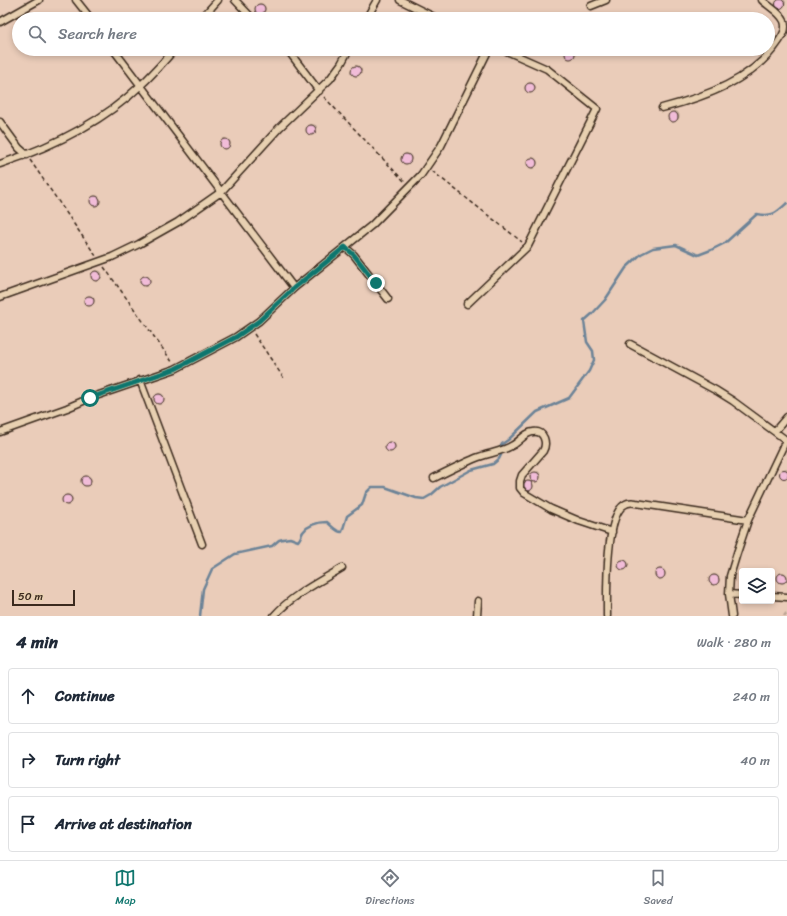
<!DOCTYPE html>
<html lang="en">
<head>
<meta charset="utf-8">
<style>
  :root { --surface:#fff; --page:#f6f6f7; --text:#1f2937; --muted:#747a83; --line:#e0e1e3; --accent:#0f766e }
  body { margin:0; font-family:Sriracha,sans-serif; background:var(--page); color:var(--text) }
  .controls { position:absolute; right:12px; bottom:12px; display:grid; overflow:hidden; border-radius:4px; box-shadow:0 2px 6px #0003 }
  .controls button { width:36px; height:36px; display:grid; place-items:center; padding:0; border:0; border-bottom:1px solid var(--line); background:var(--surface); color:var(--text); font:20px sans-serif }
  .scale { position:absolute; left:12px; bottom:10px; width:63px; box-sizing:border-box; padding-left:4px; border:2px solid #3b2a1e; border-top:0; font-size:11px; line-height:14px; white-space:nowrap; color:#3b2a1e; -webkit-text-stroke:3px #e8d0b1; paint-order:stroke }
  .stop { position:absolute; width:12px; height:12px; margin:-9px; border:3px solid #0f766e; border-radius:50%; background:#fff }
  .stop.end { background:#0f766e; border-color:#fff; box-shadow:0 1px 4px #0008 }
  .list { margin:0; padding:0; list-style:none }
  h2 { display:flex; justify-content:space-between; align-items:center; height:52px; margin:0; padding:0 16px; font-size:17px }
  h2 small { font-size:13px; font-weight:400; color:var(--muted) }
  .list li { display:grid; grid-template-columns:26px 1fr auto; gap:12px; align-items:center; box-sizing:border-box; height:56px; margin:0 8px 8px; padding:0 8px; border:1px solid var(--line); border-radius:4px }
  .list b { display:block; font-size:15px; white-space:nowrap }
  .list em { font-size:13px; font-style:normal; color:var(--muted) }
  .icon { flex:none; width:22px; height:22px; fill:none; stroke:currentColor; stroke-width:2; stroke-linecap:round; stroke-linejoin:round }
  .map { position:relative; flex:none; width:787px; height:616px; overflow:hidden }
  .search { position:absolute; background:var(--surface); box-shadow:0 2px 6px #0003; left:12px; right:12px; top:12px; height:44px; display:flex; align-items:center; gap:10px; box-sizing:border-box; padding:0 14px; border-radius:22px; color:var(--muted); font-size:15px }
  .sheet { height:244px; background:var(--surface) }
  nav { display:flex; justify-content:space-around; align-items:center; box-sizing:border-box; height:56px; border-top:1px solid var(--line); background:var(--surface); font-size:11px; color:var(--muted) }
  nav a { display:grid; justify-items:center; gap:2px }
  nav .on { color:var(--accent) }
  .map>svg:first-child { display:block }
  .shadow { fill:#0003 }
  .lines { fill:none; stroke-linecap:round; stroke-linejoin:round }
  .stream { stroke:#6c8397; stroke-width:2.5 }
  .building { fill:#f1bcd8; stroke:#3b2a1e }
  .street-casing { stroke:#3b2a1e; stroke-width:9 }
  .path { stroke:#3b2a1e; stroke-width:1.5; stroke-dasharray:4 3; stroke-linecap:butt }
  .street { stroke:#e8d0b1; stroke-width:6 }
  .route { stroke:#0f766e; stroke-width:5 }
</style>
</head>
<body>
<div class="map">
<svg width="787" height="616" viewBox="0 0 787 616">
  <rect width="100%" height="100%" fill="#eaccb9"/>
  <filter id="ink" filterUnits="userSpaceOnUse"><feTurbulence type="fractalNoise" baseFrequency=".025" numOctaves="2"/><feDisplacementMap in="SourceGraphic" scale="8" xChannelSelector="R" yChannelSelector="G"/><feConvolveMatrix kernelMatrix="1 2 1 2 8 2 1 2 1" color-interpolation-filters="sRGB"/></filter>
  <g filter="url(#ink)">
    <path class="shadow" d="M778 0H785L786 3 782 7H780L777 6Z
      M256.5 8a4.5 4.5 0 1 1 9 0a4.5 4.5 0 1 1-9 0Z
      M381 16 384 17 385 19H377Z
      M566.5 53a4.5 4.5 0 1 1 9 0a4.5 4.5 0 1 1-9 0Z
      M352.5 70a4.5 4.5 0 1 1 9 0a4.5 4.5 0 1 1-9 0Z
      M526.5 87a4.5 4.5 0 1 1 9 0a4.5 4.5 0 1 1-9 0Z
      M670.5 116a4.5 4.5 0 1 1 9 0a4.5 4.5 0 1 1-9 0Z
      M311 124 316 125 317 127 313 133H310L307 131V128Z
      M221.5 143a4.5 4.5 0 1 1 9 0a4.5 4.5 0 1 1-9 0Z
      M402.5 158a4.5 4.5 0 1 1 9 0a4.5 4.5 0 1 1-9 0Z
      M528.5 162a4.5 4.5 0 1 1 9 0a4.5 4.5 0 1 1-9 0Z
      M91.5 200a4.5 4.5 0 1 1 9 0a4.5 4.5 0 1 1-9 0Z
      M93.5 275a4.5 4.5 0 1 1 9 0a4.5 4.5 0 1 1-9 0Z
      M141.5 280a4.5 4.5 0 1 1 9 0a4.5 4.5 0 1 1-9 0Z
      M85.5 300a4.5 4.5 0 1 1 9 0a4.5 4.5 0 1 1-9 0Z
      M155.5 398a4.5 4.5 0 1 1 9 0a4.5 4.5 0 1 1-9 0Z
      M386.5 446a4.5 4.5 0 1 1 9 0a4.5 4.5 0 1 1-9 0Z
      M787 468V477L784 478 782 477 780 473 784 469Z
      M538 471 540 473 541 476 537 480 533 481V485L532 487 527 490 524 487V485L526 482 532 480 531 477 533 474Z
      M82.5 480a4.5 4.5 0 1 1 9 0a4.5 4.5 0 1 1-9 0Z
      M63.5 499a4.5 4.5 0 1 1 9 0a4.5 4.5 0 1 1-9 0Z
      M619.5 564a4.5 4.5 0 1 1 9 0a4.5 4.5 0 1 1-9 0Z
      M656.5 573a4.5 4.5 0 1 1 9 0a4.5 4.5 0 1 1-9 0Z
      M778.5 577a4.5 4.5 0 1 1 9 0a4.5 4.5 0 1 1-9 0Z
      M710.5 579a4.5 4.5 0 1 1 9 0a4.5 4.5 0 1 1-9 0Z
      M786 612 787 616H783L784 614Z"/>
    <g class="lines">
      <path class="stream" d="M500 448 502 444 508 440 537 412 569 398 589 371 594 360 593 351 587 342 584 321 592 314 605 300 626 268 641 254 653 248 676 245 698 255 711 250 725 243 757 214C773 217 776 213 787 203
        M200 616 203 589 212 569 235 554 272 546 279 540 283 539 290 538 298 541C301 538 301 535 303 532 309 524 318 522 327 522 332 526 336 532 342 532L347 516 362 505 366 493 372 487H385L416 498 424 499 431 495 440 487 471 470 493 464 499 459 501 455"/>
    </g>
    <path class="building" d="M775.5 4a4.5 4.5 0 1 1 9 0a4.5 4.5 0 1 1-9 0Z
      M255 9a5 5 0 1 1 10 0a5 5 0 1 1-10 0Z
      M565 54a5 5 0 1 1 10 0a5 5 0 1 1-10 0Z
      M351 71a5 5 0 1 1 10 0a5 5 0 1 1-10 0Z
      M525 88a5 5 0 1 1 10 0a5 5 0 1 1-10 0Z
      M668 117a5 5 0 1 1 10 0a5 5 0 1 1-10 0Z
      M306 130a5 5 0 1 1 10 0a5 5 0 1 1-10 0Z
      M220 144a5 5 0 1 1 10 0a5 5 0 1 1-10 0Z
      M401 159a5 5 0 1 1 10 0a5 5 0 1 1-10 0Z
      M527 163a5 5 0 1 1 10 0a5 5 0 1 1-10 0Z
      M90 201a5 5 0 1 1 10 0a5 5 0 1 1-10 0Z
      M91 276a5 5 0 1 1 10 0a5 5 0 1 1-10 0Z
      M140 281a5 5 0 1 1 10 0a5 5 0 1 1-10 0Z
      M84 301a5 5 0 1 1 10 0a5 5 0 1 1-10 0Z
      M154 399a5 5 0 1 1 10 0a5 5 0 1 1-10 0Z
      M385 447a5 5 0 1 1 10 0a5 5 0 1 1-10 0Z
      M779.5 474a4.5 4.5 0 1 1 9 0a4.5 4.5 0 1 1-9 0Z
      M530 477a5 5 0 1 1 10 0a5 5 0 1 1-10 0Z
      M81 481a5 5 0 1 1 10 0a5 5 0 1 1-10 0Z
      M523 486a5 5 0 1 1 10 0a5 5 0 1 1-10 0Z
      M62 500a5 5 0 1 1 10 0a5 5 0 1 1-10 0Z
      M618 565a5 5 0 1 1 10 0a5 5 0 1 1-10 0Z
      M655 574a5 5 0 1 1 10 0a5 5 0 1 1-10 0Z
      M777 578a5 5 0 1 1 10 0a5 5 0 1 1-10 0Z
      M709 580a5 5 0 1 1 10 0a5 5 0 1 1-10 0Z"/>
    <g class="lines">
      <g class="street-casing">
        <path id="street" d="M76 0 91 19
          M235 0 253 19
          M400 0 438 19
          M591 6 606 0
          M201 19 218 0
          M366 19 377 0
          M0 22 39 0
          M113 49 294 288 372 225 421 175 441 146 489 49
          M287 49 319 91
          M662 108C705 97 753 80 779 41 783 35 787 29 784 21 780 12 769 7 762 0
          M0 122 19 148 27 155
          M0 164C51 147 102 123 141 85 153 74 164 61 175 49
          M345 247 354 255 388 299
          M0 297 112 257 139 244 178 222 221 192 280 127 330 79 341 64 349 49
          M467 304 528 246 597 109 547 69 502 49
          M630 344 717 391 733 401 786 440
          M140 380 202 544
          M775 431 787 417
          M0 432 67 408 90 398 175 369 236 337 259 321 294 288
          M434 478C448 471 462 464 476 458 488 453 502 452 513 445 520 441 526 432 533 432 545 430 547 444 543 451L522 475 520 481V488L524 493 551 509 579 521 612 532
          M729 594 742 595
          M772 596 787 597
          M274 616C292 595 319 582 342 568
          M477 616 478 601
          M607 616C607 594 605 517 624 505 628 502 631 502 636 503L748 520
          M732 616 729 594 730 576 737 553 748 520 786 440H787"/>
      </g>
      <path class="path" d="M324 97 404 181
        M30 160 96 256
        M432 171 522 242
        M104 267 173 363
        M254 334 285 380"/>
      <use href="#street" class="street"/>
    </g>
  </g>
  <g class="lines" filter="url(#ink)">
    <path class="route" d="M90 398 175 369 236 337 259 321 294 288 345 247 354 255 376 283"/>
  </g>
</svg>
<div class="controls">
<button><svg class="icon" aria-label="layers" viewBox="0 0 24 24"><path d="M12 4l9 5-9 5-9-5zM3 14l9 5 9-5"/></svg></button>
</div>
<div class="scale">50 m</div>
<div class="stop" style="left:90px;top:398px"></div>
<div class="stop end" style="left:376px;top:283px"></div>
<div class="search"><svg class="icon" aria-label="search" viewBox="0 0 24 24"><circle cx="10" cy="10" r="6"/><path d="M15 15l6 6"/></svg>Search here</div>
</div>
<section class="sheet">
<h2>4 min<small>Walk · 280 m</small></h2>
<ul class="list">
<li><svg class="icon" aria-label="ahead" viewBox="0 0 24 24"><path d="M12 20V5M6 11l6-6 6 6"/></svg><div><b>Continue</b></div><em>240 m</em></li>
<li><svg class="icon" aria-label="right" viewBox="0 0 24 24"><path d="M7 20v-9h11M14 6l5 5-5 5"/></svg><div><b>Turn right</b></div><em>40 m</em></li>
<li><svg class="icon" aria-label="arrive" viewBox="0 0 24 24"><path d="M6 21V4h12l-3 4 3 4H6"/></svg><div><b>Arrive at destination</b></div></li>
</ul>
</section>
<nav>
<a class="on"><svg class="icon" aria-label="map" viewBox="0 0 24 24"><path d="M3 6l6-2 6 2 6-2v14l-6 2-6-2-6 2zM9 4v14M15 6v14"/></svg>Map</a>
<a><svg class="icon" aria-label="directions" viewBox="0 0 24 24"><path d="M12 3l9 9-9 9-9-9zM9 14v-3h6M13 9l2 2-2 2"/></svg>Directions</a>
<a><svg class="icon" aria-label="saved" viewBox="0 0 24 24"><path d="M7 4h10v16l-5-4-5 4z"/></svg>Saved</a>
</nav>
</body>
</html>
